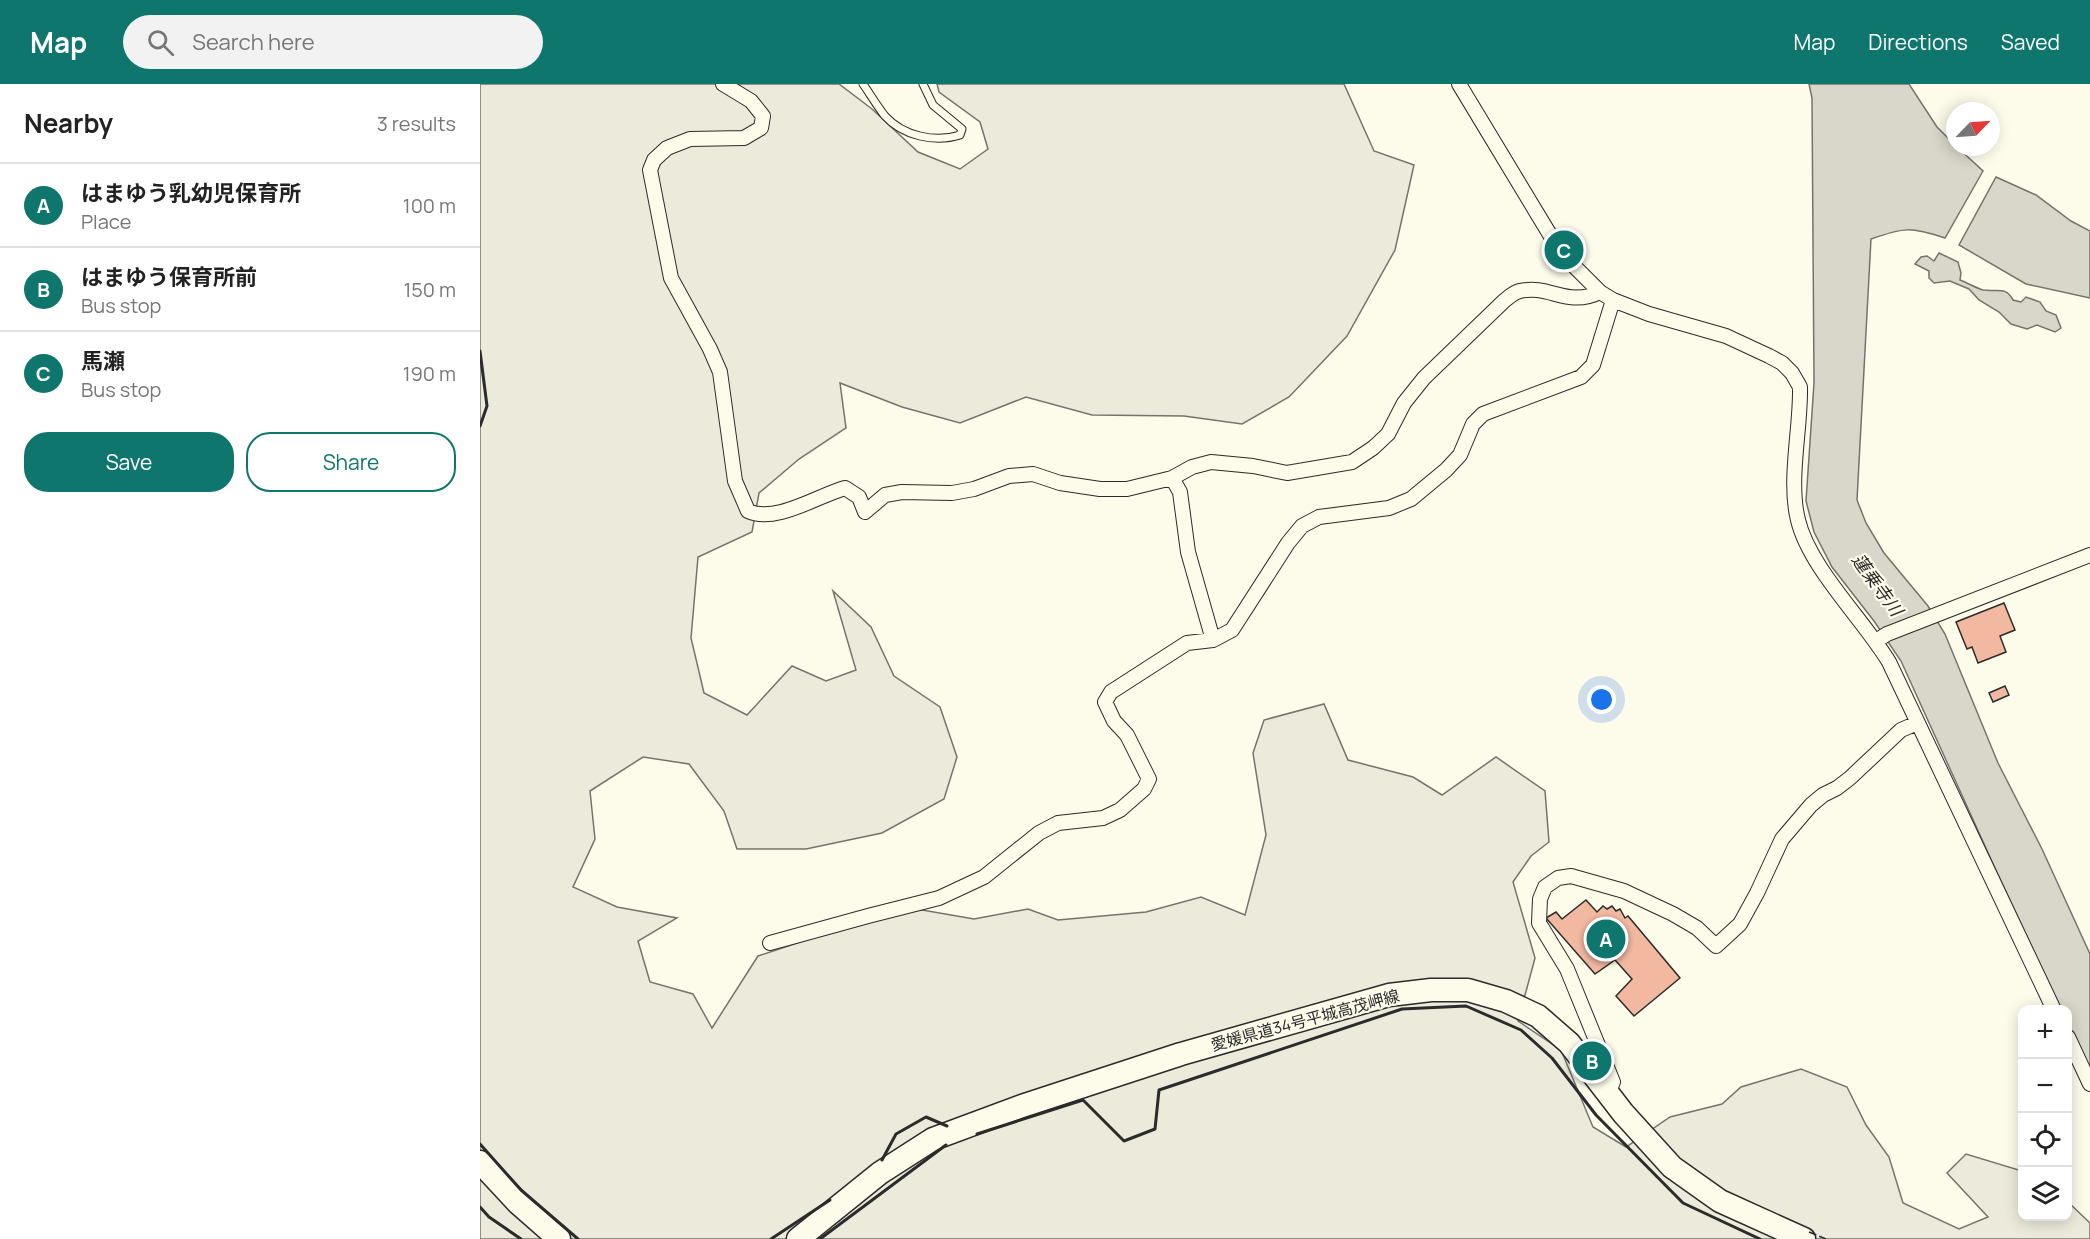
<!DOCTYPE html>
<html lang="en">
<head>
<meta charset="utf-8">
<style>
  :root { --surface:#fff; --page:#f2f2f2; --text:#222; --muted:#767676; --line:#e0e0e0; --accent:#0f766e }
  body { margin:0; font-family:Manrope,"Noto Sans JP",sans-serif; background:var(--page); color:var(--text) }
  .controls { position:absolute; right:18px; bottom:18px; display:grid; overflow:hidden; border-radius:12px; box-shadow:0 3px 15px #0003 }
  .controls button { width:54px; height:54px; display:grid; place-items:center; padding:0; border:0; border-bottom:2px solid var(--line); background:var(--surface); color:var(--text); font:30px sans-serif }
  .compass { position:absolute; left:1466px; top:18px; width:54px; height:54px; border-radius:50%; background:var(--surface); box-shadow:0 3px 15px #0003; rotate:65deg }
  .you { position:absolute; left:1122px; top:616px; width:21px; height:21px; margin:-15px; border:4px solid #fff; border-radius:50%; background:#1a73e8; box-shadow:0 0 0 9px #1a73e833 }
  .badge { display:grid; place-items:center; width:39px; height:39px; border-radius:50%; background:var(--accent); color:#fff; font-size:20px; font-weight:700 }
  .pin { position:absolute; translate:-50% -50%; border:3px solid #fff; box-shadow:0 2px 6px #0006 }
  .list { margin:0; padding:0; list-style:none }
  h2 { display:flex; justify-content:space-between; align-items:center; height:78px; margin:0; padding:0 24px; font-size:26px }
  h2 small { font-size:20px; font-weight:400; color:var(--muted) }
  .list li { display:grid; grid-template-columns:39px 1fr auto; gap:18px; align-items:center; box-sizing:border-box; height:84px; padding:0 24px; border-top:2px solid var(--line) }
  .list b { display:block; font-size:22px; white-space:nowrap }
  .list p { margin:0; font-size:20px; white-space:nowrap; color:var(--muted) }
  .list em { font-size:20px; font-style:normal; color:var(--muted) }
  .actions { display:flex; gap:12px; padding:18px 24px }
  .actions a { flex:1; padding:14px 0; border:2px solid var(--accent); border-radius:24px; text-align:center; font-size:21px; color:var(--accent) }
  .actions .main { background:var(--accent); color:#fff }
  .icon { flex:none; width:33px; height:33px; fill:none; stroke:currentColor; stroke-width:2; stroke-linecap:round; stroke-linejoin:round }
  .map { position:relative; flex:none; width:1610px; height:1155px; overflow:hidden }
  header { display:flex; align-items:center; gap:36px; box-sizing:border-box; height:84px; padding:0 30px; background:var(--accent); color:#fff }
  header strong { font-size:28px }
  nav { display:flex; gap:33px; margin-inline-start:auto; font-size:21px }
  .search { width:420px; height:54px; background:var(--page); display:flex; align-items:center; gap:15px; box-sizing:border-box; padding:0 21px; border-radius:33px; color:var(--muted); font-size:22px }
  main { display:flex }
  aside { flex:1; background:var(--surface) }
  .map>svg:first-child { display:block }
  .green { fill:#ecebdb; stroke:#74746e; stroke-width:1.5 }
  .water { fill:#d8d7c9; stroke:#74746e; stroke-width:1.5 }
  .building { fill:#f2b8a0; stroke:#2b2b2b; stroke-width:1.5 }
  .lines { fill:none; stroke-linecap:round; stroke-linejoin:round }
  .lane-casing { stroke:#2b2b2b; stroke-width:9 }
  .street-casing { stroke:#2b2b2b; stroke-width:16 }
  .primary-casing { stroke:#2b2b2b; stroke-width:25 }
  .lane { stroke:#fdfbea; stroke-width:7 }
  .street { stroke:#fdfbea; stroke-width:14 }
  .primary { stroke:#fdfbea; stroke-width:22 }
  .fence { stroke:#2b2b2b; stroke-width:1.5; stroke-dasharray:8 3; stroke-linecap:butt }
  .wall { stroke:#2b2b2b; stroke-width:3 }
  .labels { text-anchor:middle; stroke-width:4.5; stroke-linejoin:round; paint-order:stroke }
  .street-label { font-size:16px; fill:#2b2b2b; stroke:#fdfbea }
  .water-label { font-size:18px; font-style:italic; fill:#2b2b2b; stroke:#fdfbea }
</style>
</head>
<body>
<header>
<strong>Map</strong>
<div class="search"><svg class="icon" aria-label="search" viewBox="0 0 24 24"><circle cx="10" cy="10" r="6"/><path d="M15 15l6 6"/></svg>Search here</div>
<nav><a>Map</a><a>Directions</a><a>Saved</a></nav>
</header>
<main>
<aside>
<h2>Nearby<small>3 results</small></h2>
<ul class="list">
<li><span class="badge">A</span><div><b>はまゆう乳幼児保育所</b><p>Place</p></div><em>100 m</em></li>
<li><span class="badge">B</span><div><b>はまゆう保育所前</b><p>Bus stop</p></div><em>150 m</em></li>
<li><span class="badge">C</span><div><b>馬瀬</b><p>Bus stop</p></div><em>190 m</em></li>
</ul>
<div class="actions"><a class="main">Save</a><a>Share</a></div>
</aside>
<div class="map">
<svg width="1610" height="1155" viewBox="0 0 1610 1155">
  <rect width="100%" height="100%" fill="#fdfbea"/>
  <path class="green" d="M0 0H359L392 25 438 68 480 85 508 65 500 38 459 8 457 0H864L894 67 934 81 915 166 867 252 809 313 762 340 704 332 612 331 546 313 480 339 422 323 360 299 366 344 319 375 279 409 272 448 218 473 211 554 224 609 267 631 312 582 346 597 376 586 353 507 391 543 414 592 460 623 477 673 464 715 402 749 326 765H257L244 727 209 680 163 673 110 707 115 755 93 803 137 823 197 834 158 857 170 898 213 910 232 944 278 872 425 823 494 835 548 825 578 836 666 828 721 813 765 831 786 751 773 669 784 636 844 620 868 676 933 693 962 711 1016 673 1065 707 1069 758 1051 772 1033 798 1055 874 1038 937 1081 966 1113 1043 1146 1063 1190 1033 1242 1020 1261 1003 1321 985 1367 1003 1386 1041 1409 1073 1423 1119 1479 1145 1508 1133 1467 1089 1486 1070 1542 1087V1132H1588V1118L1610 1139V1155H0Z"/>
  <path class="water" d="M1329 0H1429L1457 43 1475 61V63H1477L1503 87 1465 154C1431 143 1425 143 1391 155L1377 416 1386 439 1404 469 1448 522 1465 550 1518 679 1562 765 1610 870V986L1588 939V926L1581 925 1515 784 1421 577 1394 537 1352 483 1334 448 1326 417 1334 299 1332 14Z
    M1516 93 1556 111 1591 137 1610 147V214L1546 200 1479 161Z
    M1459 169 1478 178 1481 189 1480 196C1488 199 1496 204 1503 206 1517 208 1526 202 1533 216L1541 218 1546 213 1560 218 1566 227 1576 231 1581 244 1575 248 1557 241 1547 245 1531 240 1519 228 1499 216 1489 205 1470 197 1454 199 1449 194V187L1435 180 1441 173 1447 172 1454 177Z"/>
  <path class="building" d="M1524 519 1535 546 1520 552 1526 568 1498 579 1492 563 1487 565 1476 538Z
    M1525 602 1529 611 1513 618 1509 609Z
    M1106 816 1117 828 1123 822 1127 825 1132 822 1136 827 1140 825 1145 834 1148 832 1200 894 1154 932 1136 912 1152 895 1135 876 1115 890 1066 834 1076 828 1082 835Z"/>
  <g class="lines">
    <g class="lane-casing">
      <path id="lane" d="M383 0C390 10 397 22 405 32 423 52 455 59 480 51L482 45 453 21 443 0"/>
    </g>
    <g class="street-casing">
      <path id="street" d="M243 0 271 17 283 32 281 44 264 54 210 55 187 64 174 76 170 86 191 194 230 265 240 288 255 397 268 427C295 440 337 412 365 404L379 413 385 428 405 411 422 408 472 409 494 405 529 392 553 390 580 399 620 405H647L692 394 712 383 731 378 773 382 807 389 872 378 893 364 908 350 924 319 944 294 1024 217C1029 213 1034 208 1040 207 1070 200 1087 224 1120 208
        M979 0 1081 169 1120 208 1133 216 1169 230 1246 252 1289 272 1302 279 1312 289 1320 303C1321 344 1308 396 1318 436 1329 483 1383 535 1409 578L1574 926
        M692 394 700 408 708 468 733 556
        M1396 557 1407 550 1610 471
        M290 859 388 832 459 814 504 793 559 749 578 739 623 734 640 726 664 705 669 695 647 651 634 637 625 618 631 608 707 559 733 556 752 546 808 459 822 442 839 433 909 424 931 415 966 386 980 371 993 340 1003 330 1101 293 1113 281 1133 216
        M1588 953 1610 1000
        M1128 1009 1133 998 1087 885 1059 839 1060 815 1065 803 1078 794 1091 792 1144 807 1193 830 1217 844 1236 862 1260 840 1277 809 1302 755 1331 721 1343 711 1357 704 1370 694 1421 646 1437 639"/>
    </g>
    <g class="primary-casing">
      <path id="primary" d="M0 1078 38 1119 79 1155
        M318 1155 400 1089 453 1055 542 1022 701 970 909 911 951 906H988L1026 917 1058 932 1089 959 1143 1029 1192 1083 1240 1117 1324 1155"/>
    </g>
    <use href="#lane" class="lane"/>
    <use href="#street" class="street"/>
    <use href="#primary" class="primary"/>
    <path class="fence" d="M1329 1148 1346 1155"/>
    <path class="wall" d="M0 267 7 322 0 342
      M497 1050 603 1016 644 1057 675 1045 679 1006 922 925 986 922 1041 946 1072 974 1116 1031 1203 1119 1280 1155
      M0 1060 41 1106 98 1155
      M402 1076 416 1050 446 1033 467 1042
      M0 1123 9 1133 41 1155
      M291 1155 350 1116
      M340 1155 466 1061"/>
  </g>
  <g class="labels">
    <g class="street-label">
      <text transform="translate(825 936) rotate(-15)" y="6">愛媛県道34号平城高茂岬線</text>
    </g>
    <g class="water-label">
      <text transform="translate(1397 501) rotate(54)" y="6">蓮乗寺川</text>
    </g>
  </g>
</svg>
<div class="controls">
<button>+</button>
<button>−</button>
<button><svg class="icon" aria-label="locate" viewBox="0 0 24 24"><circle cx="12" cy="12" r="6"/><path d="M12 2v4M12 18v4M2 12h4M18 12h4"/></svg></button>
<button><svg class="icon" aria-label="layers" viewBox="0 0 24 24"><path d="M12 4l9 5-9 5-9-5zM3 14l9 5 9-5"/></svg></button>
</div>
<svg class="compass" viewBox="-18 -18 36 36"><path d="M0-13l5 13h-10z" fill="#e53935"/><path d="M0 13l5-13h-10z" fill="#767676"/></svg>
<div class="you"></div>
<div class="pin badge" style="left:1126px;top:855px">A</div>
<div class="pin badge" style="left:1112px;top:977px">B</div>
<div class="pin badge" style="left:1084px;top:166px">C</div>
</div>
</main>
</body>
</html>
